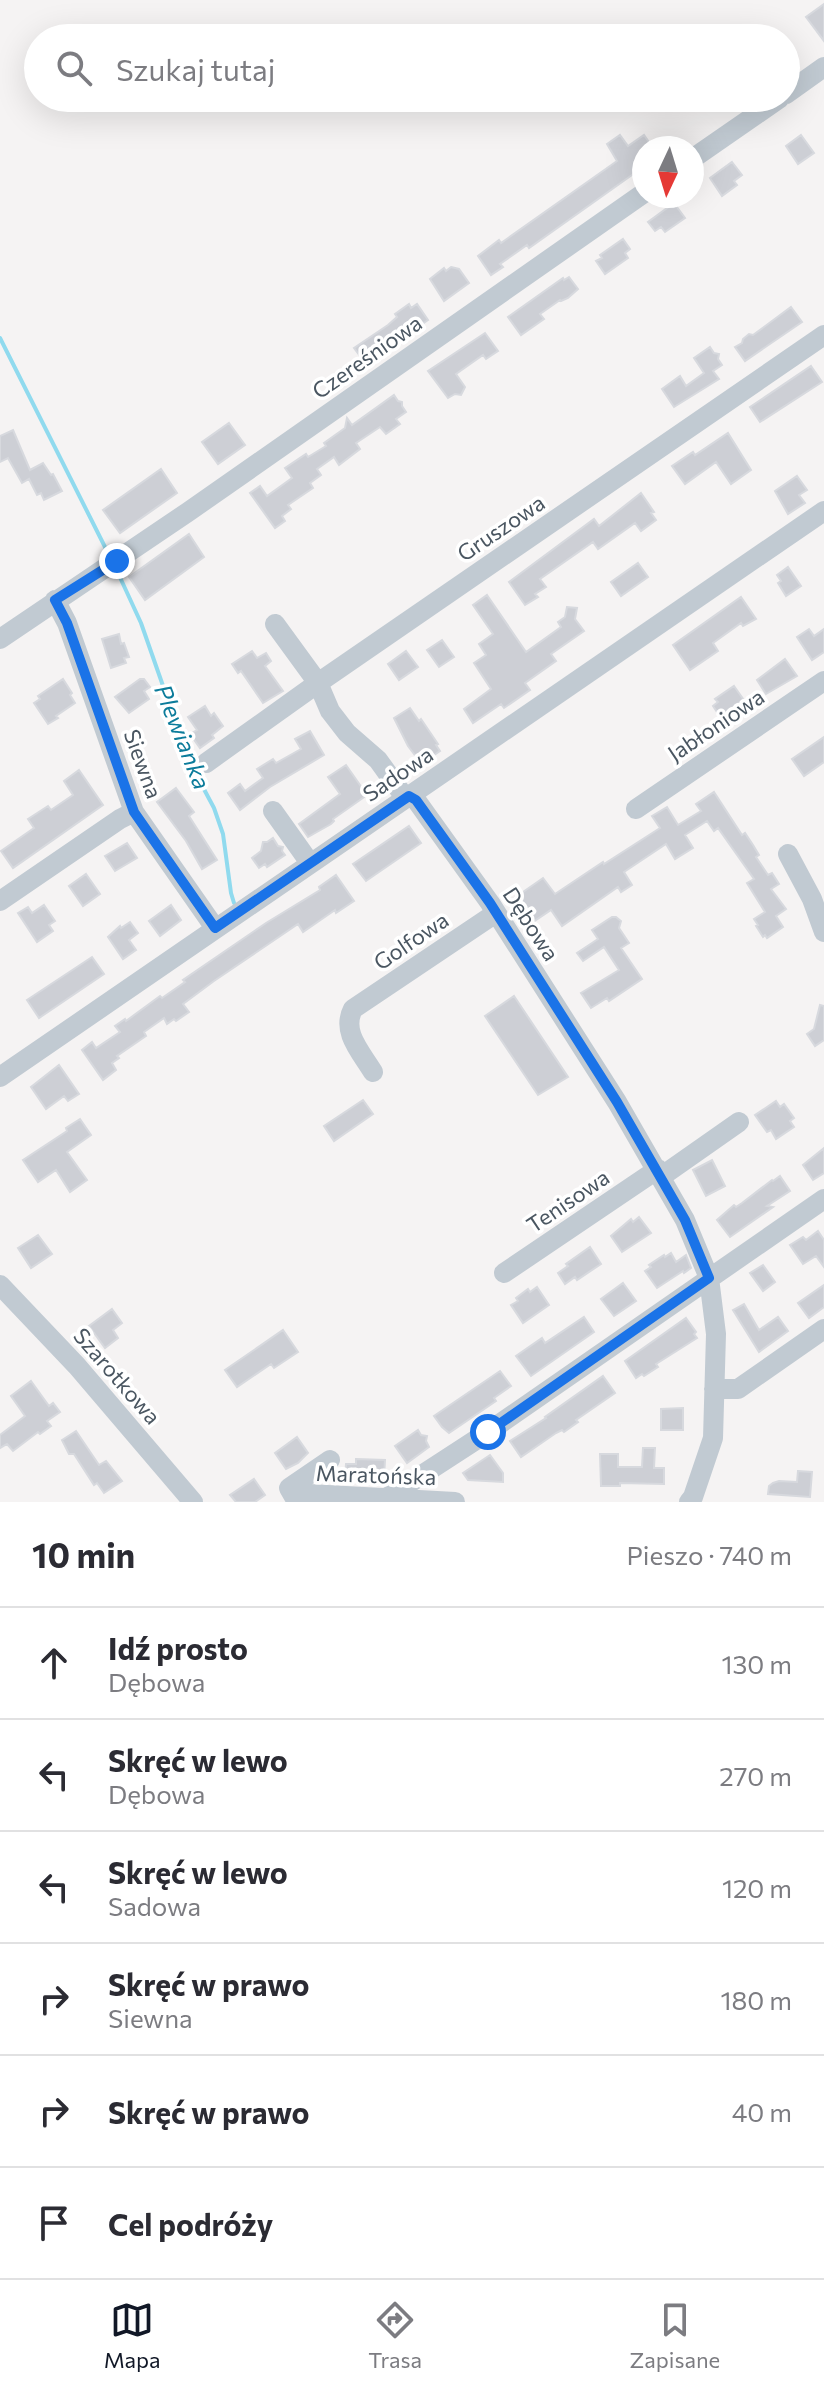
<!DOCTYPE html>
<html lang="pl">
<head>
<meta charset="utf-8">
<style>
  :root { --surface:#fff; --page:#f7f7f7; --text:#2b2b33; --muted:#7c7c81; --line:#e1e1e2; --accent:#111827 }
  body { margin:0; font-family:Commissioner,sans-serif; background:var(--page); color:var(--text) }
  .compass { position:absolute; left:632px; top:136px; width:72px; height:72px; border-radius:50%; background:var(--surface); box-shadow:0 8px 32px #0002; rotate:184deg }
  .stop { position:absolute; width:24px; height:24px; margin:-18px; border:6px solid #1a73e8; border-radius:50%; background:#fff }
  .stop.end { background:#1a73e8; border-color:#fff; box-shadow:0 2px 8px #0008 }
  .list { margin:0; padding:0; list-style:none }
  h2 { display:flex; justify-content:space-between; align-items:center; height:104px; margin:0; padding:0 32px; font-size:34px }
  h2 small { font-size:26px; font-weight:400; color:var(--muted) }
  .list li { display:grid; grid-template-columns:52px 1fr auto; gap:24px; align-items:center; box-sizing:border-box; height:112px; padding:0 32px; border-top:2px solid var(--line) }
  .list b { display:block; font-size:30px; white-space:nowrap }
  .list p { margin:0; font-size:26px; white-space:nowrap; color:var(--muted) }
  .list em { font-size:26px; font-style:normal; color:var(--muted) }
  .icon { flex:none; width:44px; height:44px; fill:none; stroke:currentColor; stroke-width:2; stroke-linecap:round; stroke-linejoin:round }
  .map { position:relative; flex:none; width:824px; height:1502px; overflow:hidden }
  .search { position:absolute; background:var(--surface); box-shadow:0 8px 32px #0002; left:24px; right:24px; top:24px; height:88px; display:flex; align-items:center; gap:20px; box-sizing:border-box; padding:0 28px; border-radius:44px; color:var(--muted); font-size:30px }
  .sheet { height:776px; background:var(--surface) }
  nav { display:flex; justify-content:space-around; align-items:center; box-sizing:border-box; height:112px; border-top:2px solid var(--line); background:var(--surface); font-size:22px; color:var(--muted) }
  nav a { display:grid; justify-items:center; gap:4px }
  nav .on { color:var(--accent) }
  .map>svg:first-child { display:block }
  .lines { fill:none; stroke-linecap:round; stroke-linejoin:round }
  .stream { stroke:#90daee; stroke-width:4 }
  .building { fill:#cdcfd5; stroke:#d7d9de; stroke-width:2 }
  .minor { stroke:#c1cad2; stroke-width:20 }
  .route { stroke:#1a73e8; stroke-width:10 }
  .labels { text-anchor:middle; stroke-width:7; stroke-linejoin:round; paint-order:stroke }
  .street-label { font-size:22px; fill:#4a5661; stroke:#fff }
  .water-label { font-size:24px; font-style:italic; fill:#0c7c9b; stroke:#fff }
</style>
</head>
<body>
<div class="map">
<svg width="824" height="1502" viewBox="0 0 824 1502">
  <rect width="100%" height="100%" fill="#f5f3f3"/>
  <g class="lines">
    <path class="stream" d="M0 338 108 553
      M118 573 141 623 190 763 214 808 223 834 231 893 234 903"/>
  </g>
  <path class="building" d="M824 4V41L806 17Z
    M620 135 628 146 644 135 653 148H644V155L634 162 639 170 529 248 527 245 500 264 503 267 491 275 478 256 499 240 501 243 617 161 607 144Z
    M801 135 814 153 798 164 786 146Z
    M732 162 742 175 734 181 737 185 722 196 710 178Z
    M674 203 685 218 665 232 661 227 655 231 648 222Z
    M623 239 630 249 625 253 628 258 605 274 596 261 602 258 600 255Z
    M451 267 459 269 469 283 444 301 430 279 444 268 446 271Z
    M569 277 578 289 568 298 561 301 560 300 540 314 544 319 521 335 508 317 563 278 564 280Z
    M409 304 411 308 417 304 428 320 415 329 413 327 386 343 388 347 383 351 366 364 354 348 388 325 397 317 395 314Z
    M791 307 802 322 745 361 735 347 742 343 743 339 749 334 753 335Z
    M485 333 498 351 486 359 483 355 456 374 465 387 461 395 455 394 448 398 428 371Z
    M710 347 714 353 719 354 718 359 722 365 713 371 719 379 674 407 662 389 680 376 686 386 704 373 694 358Z
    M811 366 822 382 760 422 750 407Z
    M394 395 398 401 402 402V406L406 412 396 419 400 424 386 434 380 427 356 443 360 449 339 465 334 457 317 469 321 475 310 483 313 488 288 505 291 509 282 516 285 521 275 528 250 493 260 486 267 496 292 478 285 468 306 454 308 457 326 446 324 443 345 428 347 418 352 425Z
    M229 423 245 445 218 464 202 442Z
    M13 430 30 470 43 463 51 475 53 474 62 491 44 500 41 493 37 495 29 479 22 483 8 458 0 462V436Z
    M728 433 751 470 731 484 716 462 685 484 672 466 693 452 695 455Z
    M161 469 177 493 120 533 103 510Z
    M797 476 807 490 799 495 805 503 788 514 775 491Z
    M641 493 654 512 651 513 656 520 641 531 635 523 598 549 593 542 540 579 546 587 535 594 538 597 525 605 509 582 594 519 599 526Z
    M189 534 204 557 145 600 129 577Z
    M638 563 648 577 621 596 611 582Z
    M788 567 801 586 786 596 778 583 781 581 777 575Z
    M487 595 526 652 561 627 558 622 565 617 567 607 577 608 575 619 584 631 551 654 556 661 525 683 530 690 504 708 501 704 473 723 464 709 491 689 474 663 486 655 479 644 493 634 473 605Z
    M741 597 756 619 743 626 741 623 713 643 718 651 690 670 673 645Z
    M809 629 814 636 824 629V652L812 660 797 637Z
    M119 634 121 644 124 643 129 657 124 658 126 663 111 668 102 639Z
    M442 640 454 657 439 667 427 650Z
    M252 651 257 658 266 653 271 661 265 666 283 691 263 703 241 671 238 673 232 664Z
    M406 651 418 667 399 680 388 664Z
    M785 659 797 676 766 694 757 680Z
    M63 679 72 693 70 695 75 703 56 716 58 718 48 724 34 703 40 699 38 696Z
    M140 679H144L150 687 144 691 149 699 129 713 115 697Z
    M734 686 746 703 733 712 737 716 725 724 713 706 718 702 715 699Z
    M205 706 211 716 214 713 223 726 212 735 214 738 200 748 190 734 197 730 188 717Z
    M410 708 419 721 421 719 438 744 436 745 440 751 424 762 420 756 417 758 408 746 394 718Z
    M310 731 324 755 270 787 240 810 228 793 240 784 245 791 263 778 257 769 273 759 276 763 301 749 295 739Z
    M824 737V762L804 776 792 759Z
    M346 765 367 795 333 819 334 821 331 824 308 837 299 824 340 794 328 777Z
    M79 770 103 805 13 868 1 851 34 828 28 819 48 806 51 810 73 795 64 781Z
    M176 788 194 812 189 816 217 860 202 869 186 841 157 802Z
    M714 792 742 835 745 833 753 845 759 855 756 857 768 875 772 873 779 884 771 889 786 909 776 916 783 927 767 938 765 935 763 937 756 926 758 925 754 919 765 912 747 883 754 879 718 828 714 831 707 821 685 835 693 848 675 859 666 844 624 872 632 885 621 892 618 887 562 926 551 910 530 924 513 899 543 878 555 894 603 862 604 864 660 828 652 816 667 807 678 825 701 811 696 804Z
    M409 826 421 843 366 881 353 864Z
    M273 838 278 846 283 847 282 851 285 855 267 867 265 864 259 868 252 858 261 851 263 842H267Z
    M127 843 137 858 115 871 105 856Z
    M86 874 100 894 83 906 69 886Z
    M336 875 354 901 336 913 335 910 303 932 298 924 214 981 183 1004 189 1012 176 1021 174 1019 167 1024 164 1018 144 1032 146 1036 117 1056 119 1058 112 1063 116 1070 103 1080 82 1050 92 1042 96 1048 120 1032 115 1026 125 1019 126 1021 160 996 162 998 185 982 183 980 266 923 320 890 319 887Z
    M44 905 55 921 49 925 53 931 37 942 18 913 28 907 32 913Z
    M171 905 181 920 160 936 149 921Z
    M612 917H616L621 921 619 928 629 943 621 948 642 979 609 1001 607 998 591 1008 581 993 619 970 604 947 583 961 577 953 598 939 592 930Z
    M130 922 138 933 129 940 136 950 123 959 108 937 120 926 121 928Z
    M92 957 104 974 39 1018 27 1000Z
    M514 996 568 1077 538 1095 485 1016Z
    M820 1005 824 1006V1040L815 1046 807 1034 814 1029Z
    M59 1065 79 1094 68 1101 64 1096 46 1109 31 1087Z
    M363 1100 373 1114 334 1141 324 1126Z
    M776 1101 780 1107 784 1104 794 1118 790 1121 794 1127 776 1139 771 1130 767 1132 755 1115Z
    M80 1119 91 1135 67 1152 87 1180 70 1192 56 1170 38 1182 23 1160 67 1131 66 1128Z
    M824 1148V1173L813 1180 803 1165Z
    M712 1160 725 1186 706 1196 693 1170Z
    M780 1176 790 1191 767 1206 773 1207 730 1237 717 1220 734 1205 736 1207 742 1203 772 1180 773 1181Z
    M639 1217 651 1233 622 1252 611 1236 631 1219 633 1222Z
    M818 1231 824 1240V1267L816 1256 803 1264 790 1245 803 1237 806 1240Z
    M38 1235 52 1254 31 1268 18 1248Z
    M590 1247 601 1264 577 1280 575 1277 565 1284 558 1273 568 1266 566 1264Z
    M671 1253 676 1262 686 1255 691 1268 684 1273 683 1271 657 1288 645 1271 651 1267 649 1265 664 1255 665 1257Z
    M763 1265 775 1282 763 1291 750 1273Z
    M623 1283 636 1301 614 1316 601 1299Z
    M824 1285V1307L809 1318 798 1303Z
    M537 1287 549 1305 523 1323 511 1305 518 1301 516 1298 528 1289 530 1292Z
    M744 1304 759 1330 778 1317 788 1331 759 1352 733 1310Z
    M112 1309 122 1323 113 1330 118 1338 105 1348 89 1326Z
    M584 1317 594 1332 531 1376 516 1356 542 1338 545 1343Z
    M686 1318 696 1332 694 1334 697 1338 656 1364 658 1367 644 1376 642 1374 636 1378 625 1361Z
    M283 1330 298 1352 274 1368 271 1364 237 1387 225 1370Z
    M500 1371 511 1386 494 1398 496 1401 449 1433 442 1427 434 1416Z
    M603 1376 615 1393 576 1420 578 1422 564 1432 562 1430 556 1433 521 1457 510 1441 546 1418 545 1417Z
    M31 1381 49 1406 53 1403 60 1412 47 1421 51 1426 40 1434 38 1432 13 1451 7 1444 0 1448V1435L25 1416 11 1396Z
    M683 1408V1430H661V1409Z
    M418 1430 421 1435 427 1436 426 1441 429 1447 407 1463 395 1446Z
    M76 1431 99 1465 106 1461 122 1481 104 1493 97 1483 94 1485 74 1454H69L62 1440Z
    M297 1437 308 1453 298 1463 286 1469 275 1453Z
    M643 1448H655L654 1468H664V1484L620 1483V1486H601L600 1454H618V1467H642Z
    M490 1455 503 1473V1482L468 1480 463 1473Z
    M356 1459 385 1460 384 1478 345 1477 346 1464H356Z
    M798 1471 812 1472 810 1497 768 1494 769 1486 773 1483 779 1481 797 1482Z
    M254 1479 265 1495 255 1502H236L230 1495Z"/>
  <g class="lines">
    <path class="minor" d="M786 94 824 67
      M692 159 780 98
      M55 600 67 623 134 812 215 928
      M275 624 318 683 330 711 347 733 378 760 401 792 416 800 490 903 617 1102 685 1220 709 1278 716 1334 713 1438 693 1497 689 1502
      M0 639 188 512 644 193
      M206 763 318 683 824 335
      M636 809 824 681
      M273 811 310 863
      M788 854 812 899 824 932
      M0 901 120 819 134 812
      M373 1072C361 1052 341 1032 353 1009L496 913
      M0 1077 824 511
      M662 1176 739 1122
      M504 1273 658 1169
      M0 1285 77 1366 193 1502
      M714 1389H738L824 1329
      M385 1499 488 1432 824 1199
      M297 1502 309 1494 455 1502
      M297 1502 289 1488 330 1460"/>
  </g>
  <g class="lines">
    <path class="route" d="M117 561 55 600 67 623 134 812 215 928 409 796 416 800 490 903 617 1102 685 1220 709 1278 488 1432"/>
  </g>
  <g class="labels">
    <g class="street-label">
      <text transform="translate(367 357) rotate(-35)" y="8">Czereśniowa</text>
      <text transform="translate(501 528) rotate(-34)" y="8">Gruszowa</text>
      <text transform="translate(716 725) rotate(-34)" y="8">Jabłoniowa</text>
      <text transform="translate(143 764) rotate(70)" y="8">Siewna</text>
      <text transform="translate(398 774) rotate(-34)" y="8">Sadowa</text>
      <text transform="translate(531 924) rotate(57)" y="8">Dębowa</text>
      <text transform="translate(411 941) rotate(-34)" y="8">Golfowa</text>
      <text transform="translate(568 1201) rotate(-34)" y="8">Tenisowa</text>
      <text transform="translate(117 1376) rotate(49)" y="8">Szarotkowa</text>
      <text transform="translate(376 1475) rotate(2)" y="8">Maratońska</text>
    </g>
    <g class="water-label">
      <text transform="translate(182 737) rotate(68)" y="8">Plewianka</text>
    </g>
  </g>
</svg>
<svg class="compass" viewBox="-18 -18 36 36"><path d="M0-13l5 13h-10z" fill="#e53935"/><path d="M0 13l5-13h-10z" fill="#7c7c81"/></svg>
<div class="stop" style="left:488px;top:1432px"></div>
<div class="stop end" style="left:117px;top:561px"></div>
<div class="search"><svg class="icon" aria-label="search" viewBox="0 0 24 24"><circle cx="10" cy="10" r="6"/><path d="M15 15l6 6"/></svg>Szukaj tutaj</div>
</div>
<section class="sheet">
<h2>10 min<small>Pieszo · 740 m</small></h2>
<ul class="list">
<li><svg class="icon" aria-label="ahead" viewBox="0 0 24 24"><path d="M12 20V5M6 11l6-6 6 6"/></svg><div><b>Idź prosto</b><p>Dębowa</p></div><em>130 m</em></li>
<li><svg class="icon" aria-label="left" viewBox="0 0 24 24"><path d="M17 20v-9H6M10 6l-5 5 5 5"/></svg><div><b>Skręć w lewo</b><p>Dębowa</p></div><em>270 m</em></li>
<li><svg class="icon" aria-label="left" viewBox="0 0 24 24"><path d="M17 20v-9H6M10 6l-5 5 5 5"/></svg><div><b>Skręć w lewo</b><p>Sadowa</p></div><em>120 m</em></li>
<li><svg class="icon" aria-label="right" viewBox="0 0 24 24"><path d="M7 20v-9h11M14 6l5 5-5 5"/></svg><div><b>Skręć w prawo</b><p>Siewna</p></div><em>180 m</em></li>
<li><svg class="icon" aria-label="right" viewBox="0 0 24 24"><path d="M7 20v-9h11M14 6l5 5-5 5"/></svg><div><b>Skręć w prawo</b></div><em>40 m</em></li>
<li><svg class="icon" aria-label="arrive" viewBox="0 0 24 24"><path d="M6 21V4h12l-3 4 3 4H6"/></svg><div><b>Cel podróży</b></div></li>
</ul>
</section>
<nav>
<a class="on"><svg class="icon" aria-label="map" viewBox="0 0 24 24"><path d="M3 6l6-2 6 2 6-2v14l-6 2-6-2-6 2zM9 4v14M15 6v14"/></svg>Mapa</a>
<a><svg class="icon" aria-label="directions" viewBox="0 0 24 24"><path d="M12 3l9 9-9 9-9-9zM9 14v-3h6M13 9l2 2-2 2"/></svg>Trasa</a>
<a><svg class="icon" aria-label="saved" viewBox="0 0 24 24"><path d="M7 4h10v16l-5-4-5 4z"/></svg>Zapisane</a>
</nav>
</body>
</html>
